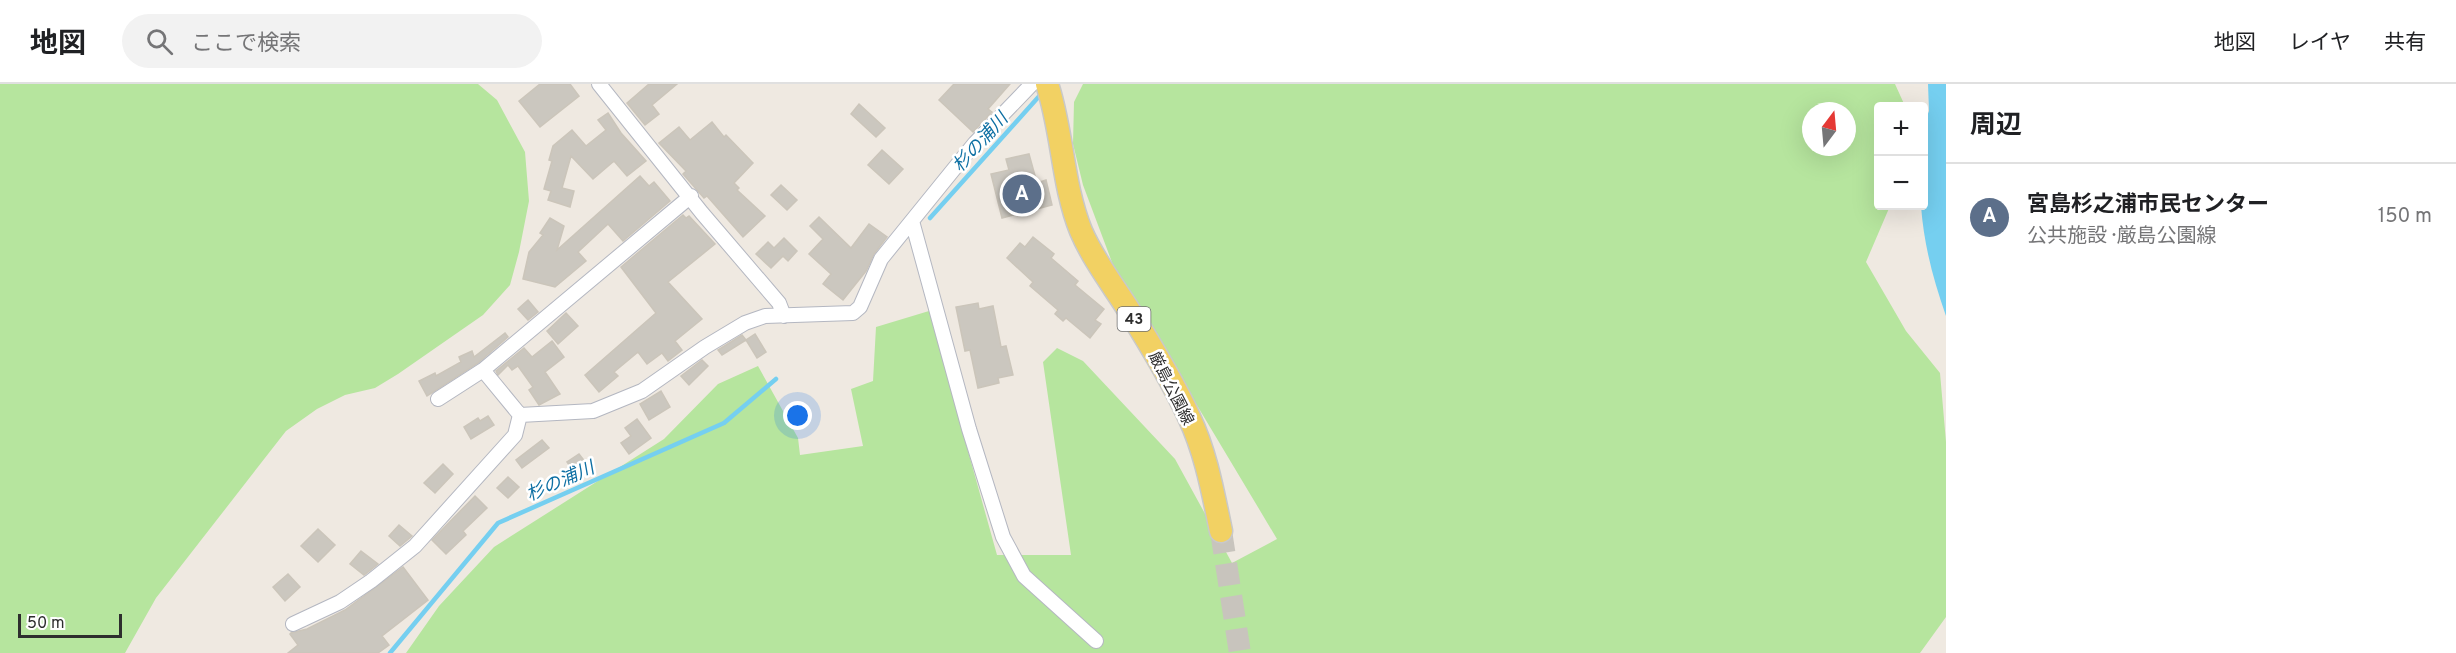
<!DOCTYPE html>
<html lang="ja">
<head>
<meta charset="utf-8">
<style>
  :root { --surface:#fff; --page:#f2f2f2; --text:#202124; --muted:#757577; --line:#e0e0e0; --accent:#111827 }
  body { margin:0; font-family:Overpass,"Noto Sans JP",sans-serif; background:var(--page); color:var(--text) }
  .controls { position:absolute; right:18px; top:18px; display:grid; overflow:hidden; border-radius:6px; box-shadow:0 6px 24px #0002 }
  .controls button { width:54px; height:54px; display:grid; place-items:center; padding:0; border:0; border-bottom:2px solid var(--line); background:var(--surface); color:var(--text); font:30px sans-serif }
  .compass { position:absolute; left:1802px; top:18px; width:54px; height:54px; border-radius:50%; background:var(--surface); box-shadow:0 6px 24px #0002; rotate:16deg }
  .scale { position:absolute; left:18px; bottom:15px; width:104px; box-sizing:border-box; padding-left:6px; border:3px solid #2e2e2e; border-top:0; font-size:16px; line-height:21px; white-space:nowrap; color:#2e2e2e; -webkit-text-stroke:4px #fff; paint-order:stroke }
  .you { position:absolute; left:798px; top:332px; width:21px; height:21px; margin:-15px; border:4px solid #fff; border-radius:50%; background:#1a73e8; box-shadow:0 0 0 9px #1a73e833 }
  .badge { display:grid; place-items:center; width:39px; height:39px; border-radius:50%; background:var(--accent); color:#fff; font-size:20px; font-weight:700 }
  .pin { position:absolute; translate:-50% -50%; border:3px solid #fff; box-shadow:0 2px 6px #0006 }
  .list { margin:0; padding:0; list-style:none }
  h2 { display:flex; justify-content:space-between; align-items:center; height:78px; margin:0; padding:0 24px; font-size:26px }
  h2 small { font-size:20px; font-weight:400; color:var(--muted) }
  .list li { display:grid; grid-template-columns:39px 1fr auto; gap:18px; align-items:center; box-sizing:border-box; height:108px; padding:0 24px; border-top:2px solid var(--line) }
  .list b { display:block; font-size:22px; white-space:nowrap }
  .list p { margin:0; font-size:20px; white-space:nowrap; color:var(--muted) }
  .list em { font-size:20px; font-style:normal; color:var(--muted) }
  .icon { flex:none; width:33px; height:33px; fill:none; stroke:currentColor; stroke-width:2; stroke-linecap:round; stroke-linejoin:round }
  .map { position:relative; flex:none; width:1946px; height:569px; overflow:hidden }
  header { display:flex; align-items:center; gap:36px; box-sizing:border-box; height:84px; padding:0 30px; background:var(--surface); border-bottom:2px solid var(--line) }
  header strong { font-size:28px }
  nav { display:flex; gap:33px; margin-inline-start:auto; font-size:21px }
  .search { width:420px; height:54px; background:var(--page); display:flex; align-items:center; gap:15px; box-sizing:border-box; padding:0 21px; border-radius:33px; color:var(--muted); font-size:22px }
  main { display:flex }
  aside { flex:1; background:var(--surface) }
  .map>svg:first-child { display:block }
  .green { fill:#b6e59e; fill-rule:evenodd }
  .water { fill:#75cff0 }
  .lines { fill:none; stroke-linecap:round; stroke-linejoin:round }
  .stream { stroke:#75cff0; stroke-width:4.5 }
  .building { fill:#cbc7bf; stroke:#cbc5ba; stroke-width:1.5 }
  .primary-tunnel { stroke:#c8c4bd; stroke-width:22; stroke-dasharray:22 11; stroke-linecap:butt }
  .minor-casing { stroke:#b4b7c1; stroke-width:16 }
  .primary-casing { stroke:#c9c9c9; stroke-width:25 }
  .minor { stroke:#fff; stroke-width:14 }
  .primary { stroke:#f2d163; stroke-width:22 }
  .labels { text-anchor:middle; stroke-width:5; stroke-linejoin:round; paint-order:stroke }
  .shield { fill:#fff; stroke:#6d6d6d; stroke-width:1.5 }
  .shield-label { font-size:15px; font-weight:bold; fill:#2e2e2e }
  .street-label { font-size:16px; fill:#2e2e2e; stroke:#fff }
  .water-label { font-size:18px; font-style:italic; fill:#0d6fa3; stroke:#fff }
</style>
</head>
<body>
<header>
<strong>地図</strong>
<div class="search"><svg class="icon" aria-label="search" viewBox="0 0 24 24"><circle cx="10" cy="10" r="6"/><path d="M15 15l6 6"/></svg>ここで検索</div>
<nav><a>地図</a><a>レイヤ</a><a>共有</a></nav>
</header>
<main>
<div class="map">
<svg width="1946" height="569" viewBox="0 0 1946 569">
  <rect width="100%" height="100%" fill="#efe9e1"/>
  <path class="green" d="M0 0H478L497 16 525 68 529 117 519 168 510 201 483 231 398 290 375 304 345 311 317 325 286 347 156 514 125 569H0Z
    M1083 0H1895L1905 22H1878V122H1890L1866 178 1906 247 1940 289 1946 358V533L1920 569H406L439 522 494 463 664 355 718 300 758 282 798 354 800 371 863 362 851 305 873 297 876 243 929 227 997 471H1071L1043 278 1057 264 1083 277 1175 375 1232 479 1277 455 1113 181 1083 101 1073 60 1074 18ZM1811 27H1847V63H1811Z"/>
  <path class="water" d="M1928 0H1946V232C1933 195 1924 161 1921 122H1924V40L1929 27Z"/>
  <g class="lines">
    <path class="stream" d="M930 134 1042 9
      M390 569 498 439 724 339 776 295"/>
  </g>
  <path class="building" d="M540 0H570L579 12 540 43 519 17Z
    M649 0H677L652 21 659 30 645 41 627 19Z
    M954 0H1010L988 25 992 28 973 48 939 16Z
    M859 20 885 44 876 53 851 30Z
    M608 29 621 49 646 77 627 92 614 77 593 95 571 72 562 104 574 107 570 123 548 116 551 107 544 105 552 77 549 76 553 62 572 46 586 62 606 46 598 36Z
    M712 38 724 53 726 51 753 79 734 99 739 104 737 106 765 132 743 153 707 112 704 114 683 90 686 87 659 59 679 43 690 56Z
    M882 66 903 85 889 100 868 81Z
    M1029 70 1037 99 1046 96 1052 121 1002 134 991 90 1009 86 1006 75Z
    M640 92 649 102 654 98 670 117 623 157 608 140 578 168 586 177 555 203 523 195 529 168 543 151 540 149 550 134 564 142 557 166Z
    M781 101 797 116 787 126 771 111Z
    M683 131 686 134 689 132 715 160 668 198 702 235 675 257 682 266 668 277 662 269 647 280 638 268 614 288 618 292 599 308 585 291 656 229 621 183Z
    M819 133 851 164 869 140 887 153 874 170 866 187 843 216 823 200 831 190 809 170 823 155 810 142Z
    M1033 153 1054 170 1051 174 1078 197 1075 201 1104 225 1095 236 1101 240 1090 254 1066 234 1063 237 1055 230 1058 226 1030 202 1033 198 1007 174 1020 159 1025 163Z
    M784 154 797 167 788 177 783 172 771 184 756 170 768 158 774 164Z
    M528 216 538 228 528 236 518 225Z
    M978 219 979 225 993 222 1001 263 1006 262 1013 291 998 294 999 299 978 304 970 266 965 267 956 223Z
    M566 229 578 242 558 260 547 247Z
    M505 249 508 253 478 279 427 312 419 297 435 289 436 292 461 278 459 273 472 267 474 273Z
    M755 250 766 268 757 274 746 256Z
    M742 251 746 256 722 271 718 266Z
    M552 257 564 273 545 288 560 310 539 321 529 306 533 303 518 282 512 286 508 281 498 291 496 287 524 264 532 273Z
    M702 276 708 282 689 301 681 292Z
    M661 307 670 323 649 336 640 320Z
    M488 332 494 341 471 355 464 343 478 334 480 337Z
    M637 335 651 354 629 370 621 359 631 352 625 344Z
    M542 356 549 364 522 384 516 376Z
    M579 370 590 384 578 393 567 378Z
    M443 380 453 390 435 409 424 399Z
    M508 393 519 403 508 414 497 404Z
    M475 412 487 424 463 447 466 451 446 470 432 456Z
    M399 441 412 452 400 462 389 452Z
    M318 445 335 461 318 478 301 462Z
    M361 467 378 480 364 491 350 480Z
    M403 483 428 516 382 552 389 561 378 569H288L298 561 290 550 291 549 307 545 345 526Z
    M288 490 300 503 285 517 273 503Z"/>
  <g class="lines">
    <path class="primary-tunnel" d="M1221 447 1240 569"/>
    <g class="minor-casing">
      <path id="minor" d="M599 0 702 129 779 219 784 232
        M912 137 969 345 1003 453 1024 492 1096 557
        M483 286 520 331
        M438 315 483 286 691 112
        M293 540 340 518 371 497 415 462 515 351 520 331 593 327 642 307 705 263 745 239 765 232 853 229 860 223 881 175 975 59 1032 0"/>
    </g>
    <g class="primary-casing">
      <path id="primary" d="M1047 0C1063 48 1062 100 1081 147 1093 175 1112 200 1128 225 1150 260 1172 296 1189 333 1206 369 1213 409 1221 447"/>
    </g>
    <use href="#minor" class="minor"/>
    <use href="#primary" class="primary"/>
  </g>
  <g class="labels">
    <rect class="shield" x="1117.5" y="223" width="33" height="24" rx="4.5"/>
    <g class="shield-label">
      <text x="1134" y="240">43</text>
    </g>
    <g class="street-label">
      <text transform="translate(1172 304) rotate(63)" y="6">厳島公園線</text>
    </g>
    <g class="water-label">
      <text transform="translate(980 58) rotate(-48)" y="6">杉の浦川</text>
      <text transform="translate(560 397) rotate(-24)" y="6">杉の浦川</text>
    </g>
  </g>
</svg>
<div class="controls">
<button>+</button>
<button>−</button>
</div>
<svg class="compass" viewBox="-18 -18 36 36"><path d="M0-13l5 13h-10z" fill="#e53935"/><path d="M0 13l5-13h-10z" fill="#757577"/></svg>
<div class="scale">50 m</div>
<div class="you"></div>
<div class="pin badge" style="left:1022px;top:110px;background:#5c6f8a">A</div>
</div>
<aside>
<h2>周辺<small></small></h2>
<ul class="list">
<li><span class="badge" style="background:#5c6f8a">A</span><div><b>宮島杉之浦市民センター</b><p>公共施設 · 厳島公園線</p></div><em>150 m</em></li>
</ul>
</aside>
</main>
</body>
</html>
